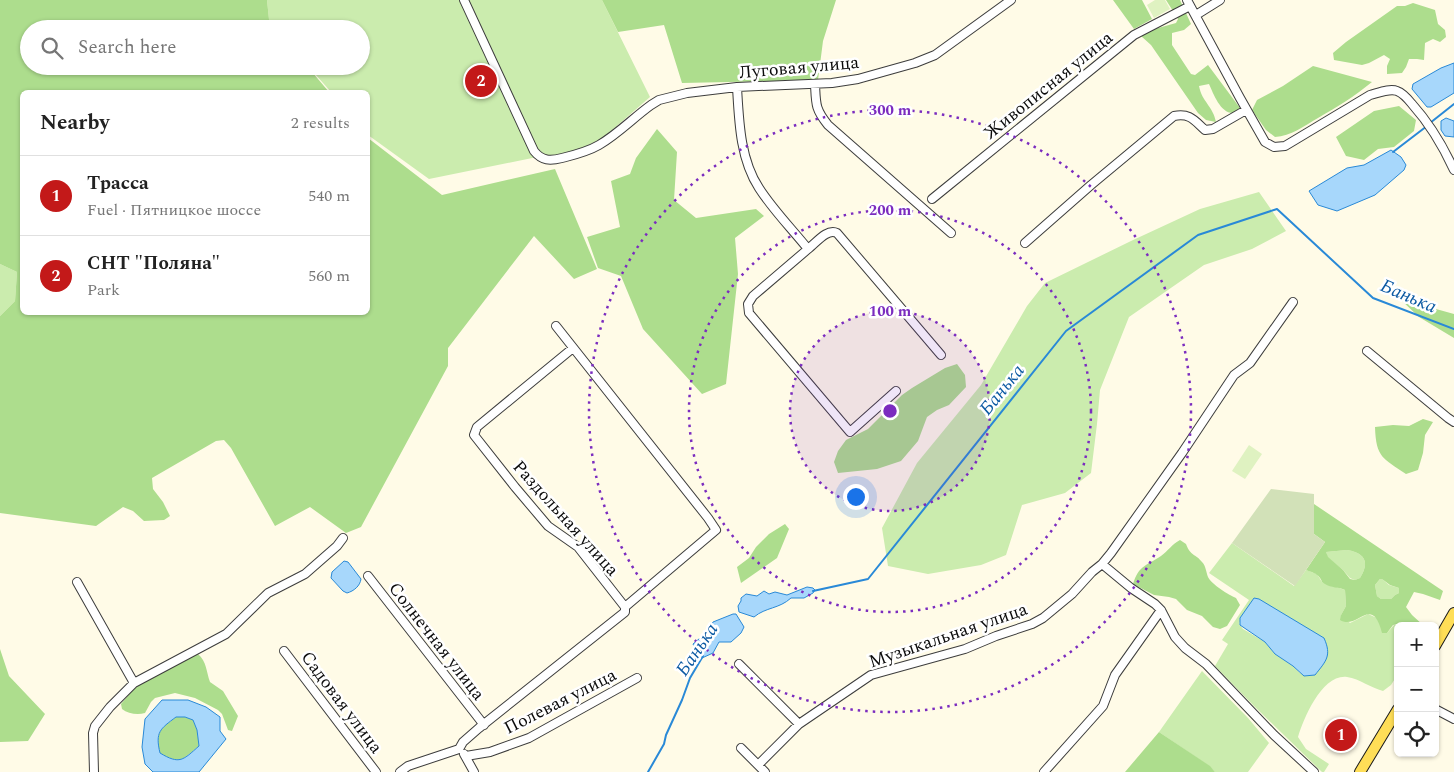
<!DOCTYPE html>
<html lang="en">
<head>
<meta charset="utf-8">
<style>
  :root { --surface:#fff; --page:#f2f2f2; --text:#222; --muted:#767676; --line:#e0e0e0; --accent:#c31919 }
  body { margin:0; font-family:Spectral,serif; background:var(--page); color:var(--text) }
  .controls { position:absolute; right:15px; bottom:15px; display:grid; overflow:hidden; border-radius:8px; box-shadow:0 1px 4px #0004 }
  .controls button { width:45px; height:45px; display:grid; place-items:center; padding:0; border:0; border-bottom:1px solid var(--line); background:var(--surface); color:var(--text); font:25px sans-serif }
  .you { position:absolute; left:855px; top:496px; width:18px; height:18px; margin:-12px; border:4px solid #fff; border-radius:50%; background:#1a73e8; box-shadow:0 0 0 8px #1a73e833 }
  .badge { display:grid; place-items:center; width:32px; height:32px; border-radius:50%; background:var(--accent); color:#fff; font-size:16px; font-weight:700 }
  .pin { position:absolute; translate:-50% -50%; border:2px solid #fff; box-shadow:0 1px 5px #0006 }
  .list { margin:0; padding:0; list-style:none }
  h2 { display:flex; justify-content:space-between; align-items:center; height:65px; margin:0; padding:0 20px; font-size:21px }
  h2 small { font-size:16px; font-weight:400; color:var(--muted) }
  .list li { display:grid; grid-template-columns:32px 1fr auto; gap:15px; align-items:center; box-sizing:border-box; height:80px; padding:0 20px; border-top:1px solid var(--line) }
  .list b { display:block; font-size:19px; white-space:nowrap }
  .list p { margin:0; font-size:16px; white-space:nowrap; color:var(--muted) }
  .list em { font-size:16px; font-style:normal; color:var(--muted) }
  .icon { flex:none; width:28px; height:28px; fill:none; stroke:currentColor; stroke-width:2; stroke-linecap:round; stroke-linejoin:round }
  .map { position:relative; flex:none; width:1454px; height:772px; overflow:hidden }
  .search { position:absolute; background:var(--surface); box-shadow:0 1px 4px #0004; left:20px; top:20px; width:350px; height:55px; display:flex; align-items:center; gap:12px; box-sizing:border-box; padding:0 18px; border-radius:28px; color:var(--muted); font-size:19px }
  .panel { position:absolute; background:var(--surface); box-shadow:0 1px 4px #0004; left:20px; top:90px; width:350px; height:225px; border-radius:8px }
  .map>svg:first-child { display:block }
  .green { fill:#cbecae; fill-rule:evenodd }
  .forest { fill:#addd8d; fill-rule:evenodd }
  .cemetery { fill:#d2e1b8 }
  .pitch { fill:#dff2c1 }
  .water { fill:#a7d7fb; stroke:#2989d7; fill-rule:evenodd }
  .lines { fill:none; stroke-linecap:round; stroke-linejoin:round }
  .stream { stroke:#2989d7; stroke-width:2 }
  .minor-casing { stroke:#3d3d3d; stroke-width:10 }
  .major-casing { stroke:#1b1b1b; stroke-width:12 }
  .minor { stroke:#fff; stroke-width:8 }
  .major { stroke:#ffde57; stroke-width:10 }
  .ring { fill:none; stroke:#7b2cbf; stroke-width:2.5; stroke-dasharray:2.5 5 }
  .labels { text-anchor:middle; stroke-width:5; stroke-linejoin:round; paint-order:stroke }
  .street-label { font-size:18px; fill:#0a0a0a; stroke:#fff }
  .water-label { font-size:19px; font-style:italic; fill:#0c5aa3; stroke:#fff }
  .centre { fill:#7b2cbf; stroke:#fff; stroke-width:2.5 }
  .ring-label { font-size:15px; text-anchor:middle; font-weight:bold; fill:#7b2cbf; stroke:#fff; stroke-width:5; stroke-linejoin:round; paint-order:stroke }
</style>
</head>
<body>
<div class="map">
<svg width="1454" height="772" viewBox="0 0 1454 772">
  <rect width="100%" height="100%" fill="#fffbe7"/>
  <path class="green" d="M267 0H602L650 97 603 138 576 151 555 158 542 156 429 179 368 135V92H331L308 66H361V29H270Z
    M1259 192 1286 231 1252 249 1204 265 1129 317 1100 390 1097 424 1091 473 1065 493 1022 505 1006 555 981 565 928 574 888 566 882 528 917 463 981 385 1027 306 1045 283 1131 241 1200 209Z
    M0 264 17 272 15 301 0 316Z
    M1232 543 1294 586 1306 570 1317 574 1322 582 1345 590 1346 606 1341 615 1350 623 1368 614 1377 618 1387 633 1394 625 1398 624 1400 626H1398V674L1391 685 1383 691C1371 688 1360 679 1347 677 1322 674 1304 718 1298 737L1306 749 1329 764 1324 772H1322L1254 706 1215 666 1228 644 1222 640 1249 600 1209 573ZM1239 622 1309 676 1300 673 1293 666 1275 654 1265 642 1243 629 1240 625Z
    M1347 550C1365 553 1370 562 1360 578L1355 580 1350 578 1343 570 1327 557 1326 552Z
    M1381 578 1389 585 1399 588V593L1395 595 1391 599H1381L1377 596 1375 585Z
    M1202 671 1248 718 1269 743 1248 772H1215L1209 766 1159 732Z"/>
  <path class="forest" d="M0 0H267L270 29H29V66H307L329 92H22V312H368V138L442 195 555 169 597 269 574 279 534 236 448 348V366L361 527 346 533 310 507 275 526 231 448 224 440 216 441 152 478 153 489 163 502 170 516 164 520 144 521 133 511 123 507 96 526 0 513V316L15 301 17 272 0 264Z
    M602 0H836L823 41 818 80 682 83 664 25 618 32Z
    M1113 0H1142L1152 19 1134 29Z
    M1166 0H1180L1191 24 1184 30 1172 33V45L1191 74 1195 75 1208 65 1240 108 1238 112C1222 118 1214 95 1209 84L1199 86C1202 102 1213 106 1216 122L1206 120 1198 113 1151 45 1141 36 1151 30 1176 23 1178 19Z
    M1413 3 1435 10 1438 24 1445 30 1446 37 1440 42 1433 39 1425 43 1424 60 1417 59H1409L1406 67 1402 73 1387 74V66L1390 59 1384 55 1369 63 1362 65 1334 60 1333 53 1346 42 1397 6H1405Z
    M1313 66 1372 82C1355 96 1337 107 1318 118 1304 126 1291 136 1275 137L1266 130 1252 110 1257 100 1283 86Z
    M1399 106 1416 120 1414 131 1394 147 1378 149 1364 160 1346 156 1336 137 1374 111Z
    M657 129 677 152 674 200 696 218 756 209 764 216 735 238 738 274 726 384 702 394 643 329 621 276 598 268 587 237 620 227 611 181 630 174 636 158Z
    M1400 299 1454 314V338L1419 317Z
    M957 364 965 375 966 387 949 405 937 410 927 417 918 441 901 461 877 469 838 473 834 462 838 451 846 440 868 429 902 395 912 388 945 368Z
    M1423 419 1433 422 1425 435 1423 453 1418 470 1406 474C1383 458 1376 458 1375 427L1393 425 1409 426Z
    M1314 504 1443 591 1440 600 1423 594 1414 592 1406 607 1412 615 1424 626H1400L1398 624 1393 625 1387 633H1382C1372 593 1357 631 1340 620L1341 615 1346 606 1345 590C1339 587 1331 588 1325 584 1320 581 1323 582 1320 578 1317 573 1311 572 1306 570L1325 542 1314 534ZM1347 550C1365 553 1370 562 1360 578L1355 580 1350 579 1343 570 1328 557 1326 552ZM1380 579H1382L1390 585 1399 588V593L1395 595 1391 599H1381L1377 596 1375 585Z
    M785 524 789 529 777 558 741 583 737 567 749 558 756 547 769 534Z
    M1180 540 1186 544C1191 557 1195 553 1202 562 1206 566 1206 572 1208 577 1211 584 1229 595 1236 598L1240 605 1227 626 1220 629 1213 627 1202 616 1187 610 1176 599 1169 597 1154 595 1133 584C1139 565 1146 566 1161 556 1168 551 1172 544 1180 540Z
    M0 649 9 676 45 714 28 741 0 742Z
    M198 654C207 662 206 671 210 682L223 691 238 716 232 731 228 730 222 714 218 710 195 698 175 693 155 698 151 702 145 713C138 715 128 714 122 709L121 704 137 685Z
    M176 717H185L193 720 197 730 199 746C182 760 180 765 160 753 155 732 160 729 176 717Z
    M1159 732 1210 766 1215 772H1125Z"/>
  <path class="cemetery" d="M1271 489 1314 494V534L1325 542 1295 586 1232 543Z"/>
  <path class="pitch" d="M1155 0H1165L1170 9 1154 18 1147 5Z
    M1249 445 1262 454 1245 479 1232 471Z"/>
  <path class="water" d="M1454 63V93L1431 107H1427L1412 89 1413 84 1441 68Z
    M1446 118 1454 121V137L1445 136 1441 130V121Z
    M1391 150 1401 157 1406 165 1404 170 1375 195 1337 211 1318 205 1309 191 1347 168 1364 165Z
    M344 561 348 562 361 579C360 586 354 591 347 593L343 591 331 578 332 572Z
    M807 587 813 588 815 590 813 593 804 598H791C779 609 766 607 754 617L739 612 738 606 741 601V598L746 594 757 596 764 591 769 594 775 592 787 595Z
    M1254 598 1259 599 1324 638C1332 656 1326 661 1315 675L1304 676 1293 666 1275 654 1265 642 1240 625V618Z
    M733 614H736L744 627 741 633 731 642H719L713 653 702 658 697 653 693 644 706 633 713 622Z
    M162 700H188L206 707 220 717V731L226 739 199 772H153L145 764 142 747 145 719ZM176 717H185L193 720 197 730 199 746C183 760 180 765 160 753 155 732 160 729 176 717Z"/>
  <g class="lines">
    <path class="stream" d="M1430 123 1454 104
      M1393 152 1427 126
      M813 591 868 579 1066 331 1198 235 1277 209 1373 298 1454 329
      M648 772 664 744 666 735 682 700 690 678 703 656"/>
    <g class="minor-casing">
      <path id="minor" d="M464 0 534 151C542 161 550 161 562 158 574 155 587 152 599 145 618 134 633 118 651 105L659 100 687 93 737 87 832 83 858 79 915 63 935 55 1011 0
        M1187 0 1240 98 1265 142 1274 147 1285 146 1370 95C1378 93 1390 88 1397 91 1403 93 1408 99 1412 104 1430 124 1443 146 1454 170
        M1196 15 1220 0
        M815 84C816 104 815 109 828 125L951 233
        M737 87C739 121 740 159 759 188 773 210 792 229 808 249L753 296 748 304 749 313 850 432 896 391
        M932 199 1134 35 1190 6
        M1025 243 1091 185 1174 116C1190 113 1194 120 1205 130L1213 129 1246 110
        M808 249C816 243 827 228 837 233L941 355
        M573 348 477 427 474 435 515 487 548 526 578 547 625 607
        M1367 351 1448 418 1454 422
        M1102 564 1131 588 1155 604 1161 610 1175 637 1185 648 1206 664 1274 735 1314 772
        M368 576 484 725
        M77 582 134 683
        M284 651 376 772
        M739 664 799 724
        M1435 709 1454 719
        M741 748 765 772
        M464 754 474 772
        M466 756 490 752 529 738 637 678
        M758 765 799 724 871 675 965 649 996 636 1032 624 1043 618 1072 594 1092 572 1102 564 1111 553 1182 453 1234 375 1250 363 1293 302
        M94 772 93 733 95 726 110 707 134 683 226 634 268 593 305 574 337 546 343 538
        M400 772 408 766 459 749 463 742 479 728 625 612V607L716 530 708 518 556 326
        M1044 772 1103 706 1115 675 1161 610"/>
    </g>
    <g class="major-casing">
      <path id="major" d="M1435 646 1454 613
        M1360 772 1398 709"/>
    </g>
    <use href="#minor" class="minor"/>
    <use href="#major" class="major"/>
  </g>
  <circle cx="890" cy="411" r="100" fill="#7b2cbf" fill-opacity=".12"/>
  <g class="ring">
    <circle cx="890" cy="411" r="100"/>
    <circle cx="890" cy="411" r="201"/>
    <circle cx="890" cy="411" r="301"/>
  </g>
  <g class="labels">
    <g class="street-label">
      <text transform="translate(799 67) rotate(-5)" y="6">Луговая улица</text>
      <text transform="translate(1048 85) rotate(-39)" y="6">Живописная улица</text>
      <text transform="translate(566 518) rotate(48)" y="6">Раздольная улица</text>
      <text transform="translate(948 635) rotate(-19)" y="6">Музыкальная улица</text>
      <text transform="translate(437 641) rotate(52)" y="6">Солнечная улица</text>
      <text transform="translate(560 701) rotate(-27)" y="6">Полевая улица</text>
      <text transform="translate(342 702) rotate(53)" y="6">Садовая улица</text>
    </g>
    <g class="water-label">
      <text transform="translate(1409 295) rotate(23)" y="7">Банька</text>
      <text transform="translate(1001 389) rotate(-51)" y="7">Банька</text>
      <text transform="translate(696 649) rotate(-56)" y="7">Банька</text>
    </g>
  </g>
  <circle cx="890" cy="411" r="8" class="centre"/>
  <g class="ring-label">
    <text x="890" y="115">300 m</text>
    <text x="890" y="215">200 m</text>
    <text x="890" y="316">100 m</text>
  </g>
</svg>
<div class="controls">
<button>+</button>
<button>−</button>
<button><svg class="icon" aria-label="locate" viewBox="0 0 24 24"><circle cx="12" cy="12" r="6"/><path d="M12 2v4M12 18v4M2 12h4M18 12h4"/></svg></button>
</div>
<div class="you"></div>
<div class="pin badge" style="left:1341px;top:735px">1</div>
<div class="pin badge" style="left:481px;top:81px">2</div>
<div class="search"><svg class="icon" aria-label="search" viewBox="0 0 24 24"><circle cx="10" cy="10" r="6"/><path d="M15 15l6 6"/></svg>Search here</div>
<section class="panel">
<h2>Nearby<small>2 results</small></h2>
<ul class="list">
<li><span class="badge">1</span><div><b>Трасса</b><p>Fuel · Пятницкое шоссе</p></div><em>540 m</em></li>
<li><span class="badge">2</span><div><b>СНТ &quot;Поляна&quot;</b><p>Park</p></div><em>560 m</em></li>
</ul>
</section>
</div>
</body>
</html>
